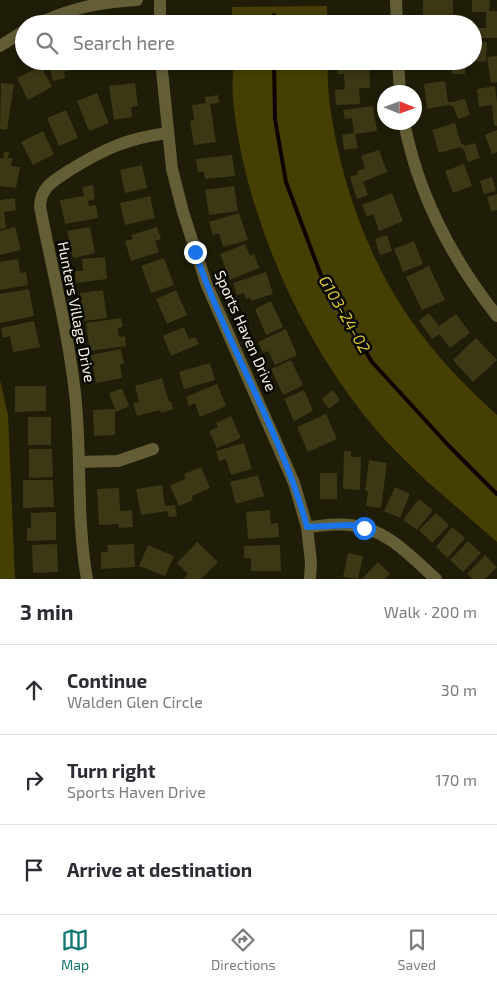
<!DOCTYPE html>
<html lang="en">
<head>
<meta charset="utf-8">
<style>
  :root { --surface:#fff; --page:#f2f2f3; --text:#2b2b33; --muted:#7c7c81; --line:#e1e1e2; --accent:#0f766e }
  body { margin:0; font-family:"Exo 2",sans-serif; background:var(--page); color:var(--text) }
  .compass { position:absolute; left:377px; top:85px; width:45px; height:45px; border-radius:50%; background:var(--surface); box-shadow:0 2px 8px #0003; rotate:91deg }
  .stop { position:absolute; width:15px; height:15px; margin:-11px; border:4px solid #1a73e8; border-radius:50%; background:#fff }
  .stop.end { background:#1a73e8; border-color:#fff; box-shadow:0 1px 5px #0008 }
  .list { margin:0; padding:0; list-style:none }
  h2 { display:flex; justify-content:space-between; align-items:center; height:65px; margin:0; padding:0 20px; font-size:21px }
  h2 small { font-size:16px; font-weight:400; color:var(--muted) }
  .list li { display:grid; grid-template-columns:32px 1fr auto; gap:15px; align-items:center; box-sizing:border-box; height:90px; padding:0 20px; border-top:1px solid var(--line) }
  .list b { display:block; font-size:19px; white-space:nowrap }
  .list p { margin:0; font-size:16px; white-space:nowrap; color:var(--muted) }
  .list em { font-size:16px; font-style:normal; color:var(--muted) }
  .icon { flex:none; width:28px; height:28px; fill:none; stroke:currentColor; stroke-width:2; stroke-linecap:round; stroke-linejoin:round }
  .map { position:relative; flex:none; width:497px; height:579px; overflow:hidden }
  .search { position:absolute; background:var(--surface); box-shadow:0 2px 8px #0003; left:15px; right:15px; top:15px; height:55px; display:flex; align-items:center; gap:12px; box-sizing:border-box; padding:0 18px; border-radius:28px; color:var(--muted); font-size:19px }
  .sheet { height:335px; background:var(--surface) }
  nav { display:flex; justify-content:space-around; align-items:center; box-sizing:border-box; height:70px; border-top:1px solid var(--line); background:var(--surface); font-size:14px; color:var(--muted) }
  nav a { display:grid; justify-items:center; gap:2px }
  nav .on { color:var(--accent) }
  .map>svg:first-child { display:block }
  .green { fill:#463f04 }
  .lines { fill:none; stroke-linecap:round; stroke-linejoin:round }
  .stream { stroke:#0d0300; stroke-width:4 }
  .building { fill:#3c3815 }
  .minor { stroke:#635e36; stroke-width:12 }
  .route { stroke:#1a73e8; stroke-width:6 }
  .labels { text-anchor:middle; stroke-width:5; stroke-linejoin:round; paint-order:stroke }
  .street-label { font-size:15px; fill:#f6f4e7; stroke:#080702 }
  .water-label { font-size:16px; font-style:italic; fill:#dbc932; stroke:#080702 }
</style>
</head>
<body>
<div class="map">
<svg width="497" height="579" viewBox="0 0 497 579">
  <rect width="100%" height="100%" fill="#1f1c07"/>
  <path class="green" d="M327 6V24H232V7Z
    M233 61H327C328 76 328 92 330 107 341 181 367 257 410 319 435 355 465 386 497 415V542C455 505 409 469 373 426 317 358 277 280 252 196 243 165 236 132 233 99 232 87 233 74 233 61Z
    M0 380 8 415 15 579H0Z"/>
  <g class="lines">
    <path class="stream" d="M274 15V24
      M274 61 275 119 286 182 325 286 372 362 449 446 497 494"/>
  </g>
  <path class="building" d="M423 0H453V15H463V24H451V18H423Z
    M472 0H490L489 11H497V38H478V28H486V12H472Z
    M473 41 487 42 486 62 473 61Z
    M497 56V82L491 83 487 57Z
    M48 61H73L75 69 64 72 65 78 53 81Z
    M80 61H106L107 67 95 70 94 65 81 68Z
    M451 61H465V74H452Z
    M369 63 370 88H359L360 104 336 105 335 90 345 89 344 74H337V65Z
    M41 66 52 87 28 100 17 78Z
    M445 81 448 102H452L465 99 470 115 458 119 453 106 448 105 427 109 424 84Z
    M1 83 14 84 7 130 0 129Z
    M135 83 138 106 131 107 132 117 114 120 109 86Z
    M495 86 497 102V126H494L492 105 479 107 477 89Z
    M97 93 109 123 89 131 77 101Z
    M218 95 219 103 210 104 216 142 194 145 190 121 194 120 192 105 206 103 205 97Z
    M373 106 377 131 355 134 358 148 344 150 342 135 354 133 352 118 345 119 343 110Z
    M66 110 78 138 59 146 47 118Z
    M455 123 461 143 465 146 475 143 480 158 468 162 464 150 460 147 439 153 432 130Z
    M497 130V152L492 154 485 135Z
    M43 131 54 154 33 165 21 142Z
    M379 150 387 172 363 182 368 195 357 199 350 177 358 174 357 171 365 168 361 156Z
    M4 152H9L8 158H12L11 166 20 167 16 188 0 186V158L3 159Z
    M232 155 235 176 205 179 204 172H198L196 159Z
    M464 164 472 186 453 193 445 171Z
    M142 165 147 188 125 193 120 170Z
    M492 177 496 191 484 194 480 181Z
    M93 185 95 199 88 201 89 206 96 205 98 218 65 224 60 200 84 196 82 187Z
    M234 186 238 211 209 215 205 190Z
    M392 193 403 221 379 231 373 214 367 217 362 205Z
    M497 194V210L491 211 487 197Z
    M150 196 155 218 125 225 120 203Z
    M15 198 16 210 4 212 6 228 0 229V200Z
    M239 213 248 240 223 247 219 233 213 235 209 222Z
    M15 227 21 250 0 255V231Z
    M90 227 95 253 73 258 67 231Z
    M157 227 161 239 155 241 159 252 131 261 125 241 133 239 131 235Z
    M387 235 392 251 380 255 375 239Z
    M414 241 423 264 403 272 394 249Z
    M245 244 250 256 254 254 259 268 230 280 220 254Z
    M105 257 107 279 76 283 75 271H83L82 259Z
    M164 258 174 285 151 293 141 266Z
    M18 259 20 273 26 272 28 285 0 290V262Z
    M429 266 445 300 422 310 406 277Z
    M266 272 273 294 251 301 250 297 246 299 244 293 237 295 233 283Z
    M29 289 34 316 0 323V294Z
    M103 290 107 318 84 321 80 293Z
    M176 290 187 315 167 324 156 299Z
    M271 301 283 327 266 335 255 309Z
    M429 313 439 326 456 314 470 333 450 348 439 334 432 339 419 321Z
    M121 318 123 327 118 328 119 337 125 336 126 346 90 351 86 323Z
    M34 321 40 347 13 352 10 336 3 338 1 328Z
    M184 327 189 339 195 337 199 344 171 356 163 336Z
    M286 329 297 355 275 365 268 351 263 353 258 342Z
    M476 338 497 360 473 382 453 360Z
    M121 349 124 364H120L122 378 96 383 91 355Z
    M291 360 303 385 283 395 271 369Z
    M210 363 215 380 184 389 179 372Z
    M162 378 169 402 171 401 173 409 161 413 160 410 137 416 133 403 139 402 135 386Z
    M217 384 226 406 200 417 195 403 189 406 186 397Z
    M15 386H46V411L15 412Z
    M122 388 129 406 116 412 109 393Z
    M304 390 313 411 294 421 284 399Z
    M333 390 340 400 329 409 322 399Z
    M115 409V435L94 436 93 410Z
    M326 414 337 439 308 452 297 427Z
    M231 416 241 438 217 448 209 431 218 427 216 423Z
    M28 417H51V445H28Z
    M244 443 252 469 231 475 226 459 219 461 216 451Z
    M29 449H52L53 477 29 478Z
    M344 451H351V457H361L360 490 343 489Z
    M369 460 387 463 381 508 366 506 368 491H365Z
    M201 467 210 488 192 496 193 500 179 506 170 486 186 478 184 474Z
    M320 473H337V499H320Z
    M258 475 264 496 236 504 230 482Z
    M23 480H53L54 507 23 508Z
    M162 485 165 506 175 505 177 516 169 517 167 511 141 515 136 489Z
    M395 487 410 494 400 518 384 511Z
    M119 488 120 511 132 510 133 527 119 528 118 524 99 525 97 489Z
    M419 499 433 510 417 530 403 520Z
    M270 510 271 524 278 523 279 537 248 539 246 512Z
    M56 512V540L27 541V528H31V513Z
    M436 513 449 525 432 543 419 530Z
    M452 527 465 538 448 558 436 547Z
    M468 541 481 553 463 572 450 560Z
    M197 542 218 562 201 579H183L188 574 177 563Z
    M57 544 58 572 33 573 32 545Z
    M134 544 135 567 101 569V552H108L107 545Z
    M148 545 174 556 165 576 139 566Z
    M280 545 281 571H251V558H244V546Z
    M348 553 363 556 358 579 343 577Z
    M485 555 497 567 485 579H473L467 574Z
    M378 562 390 574 385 579H362Z"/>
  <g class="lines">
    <path class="minor" d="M160 0V24
      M396 0 397 24
      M37 24C71 8 100 2 137 0
      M0 46 24 31
      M161 61 172 169 183 212 206 283 294 483 307 527 311 562 310 579
      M398 61 400 92
      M404 122C418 195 452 259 497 316
      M79 462 118 461 153 449
      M307 527C321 526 336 523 350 525 386 528 410 556 436 579
      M87 579C76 518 82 455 75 393 68 331 52 269 40 207 40 187 55 180 70 170 104 149 128 138 168 133"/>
  </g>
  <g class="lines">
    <path class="route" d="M195 252C227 346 281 431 307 527L350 525 364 528"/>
  </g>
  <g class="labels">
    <g class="street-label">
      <text transform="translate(76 312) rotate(79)" y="5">Hunters Village Drive</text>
      <text transform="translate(245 331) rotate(66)" y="5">Sports Haven Drive</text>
    </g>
    <g class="water-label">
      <text transform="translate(345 314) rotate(60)" y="6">G103-24-02</text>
    </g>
  </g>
</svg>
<svg class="compass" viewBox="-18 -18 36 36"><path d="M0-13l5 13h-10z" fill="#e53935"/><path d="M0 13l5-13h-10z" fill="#7c7c81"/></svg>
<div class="stop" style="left:364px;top:528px"></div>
<div class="stop end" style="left:195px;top:252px"></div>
<div class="search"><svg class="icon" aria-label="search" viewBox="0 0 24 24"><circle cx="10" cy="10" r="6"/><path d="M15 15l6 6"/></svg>Search here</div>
</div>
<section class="sheet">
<h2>3 min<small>Walk · 200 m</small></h2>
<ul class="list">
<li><svg class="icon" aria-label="ahead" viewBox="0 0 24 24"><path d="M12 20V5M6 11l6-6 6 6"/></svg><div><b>Continue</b><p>Walden Glen Circle</p></div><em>30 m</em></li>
<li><svg class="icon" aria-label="right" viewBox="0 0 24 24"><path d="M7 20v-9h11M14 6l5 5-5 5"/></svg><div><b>Turn right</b><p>Sports Haven Drive</p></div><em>170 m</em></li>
<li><svg class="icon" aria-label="arrive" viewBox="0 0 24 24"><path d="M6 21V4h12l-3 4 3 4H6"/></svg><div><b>Arrive at destination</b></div></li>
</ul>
</section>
<nav>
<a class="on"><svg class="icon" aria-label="map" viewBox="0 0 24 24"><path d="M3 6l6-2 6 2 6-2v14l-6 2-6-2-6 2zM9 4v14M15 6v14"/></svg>Map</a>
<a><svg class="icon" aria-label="directions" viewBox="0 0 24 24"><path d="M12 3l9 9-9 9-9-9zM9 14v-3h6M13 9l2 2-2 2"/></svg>Directions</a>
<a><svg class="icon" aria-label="saved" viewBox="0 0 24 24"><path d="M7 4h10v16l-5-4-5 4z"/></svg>Saved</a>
</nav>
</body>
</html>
